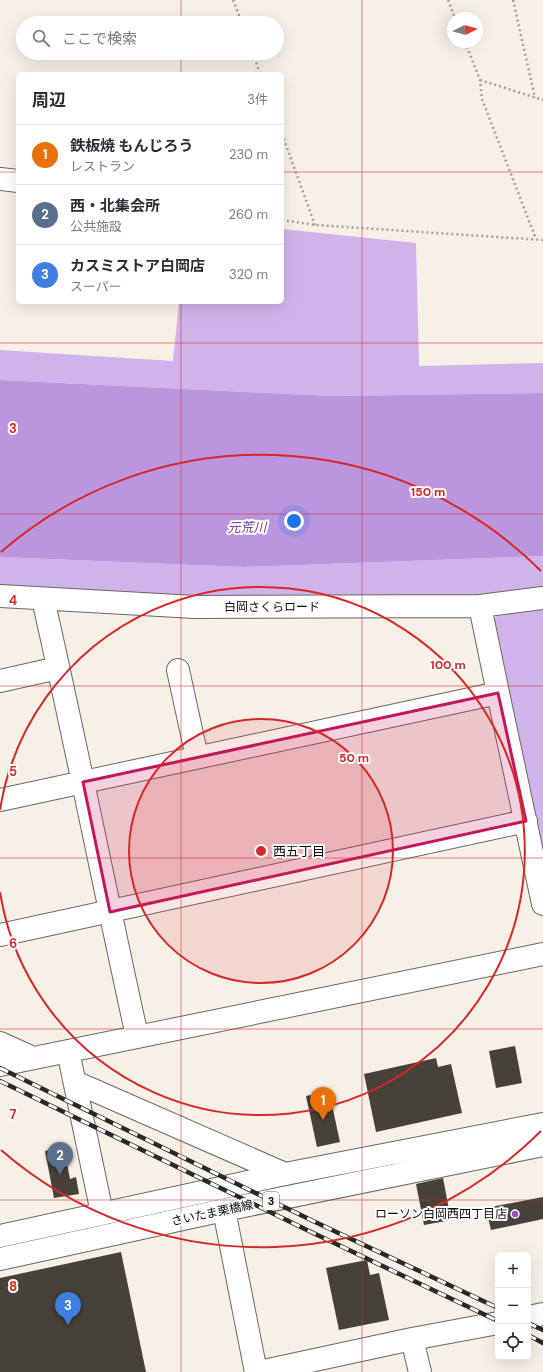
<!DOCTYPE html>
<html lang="ja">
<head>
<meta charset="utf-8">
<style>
  :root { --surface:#fff; --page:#f2f2f3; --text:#2b2b33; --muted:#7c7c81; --line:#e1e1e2; --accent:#0f766e }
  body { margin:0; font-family:"DM Sans","Noto Sans JP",sans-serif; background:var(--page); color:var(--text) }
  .controls { position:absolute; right:12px; bottom:12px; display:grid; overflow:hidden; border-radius:6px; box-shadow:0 4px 16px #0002 }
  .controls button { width:36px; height:36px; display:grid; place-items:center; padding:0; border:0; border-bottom:1px solid var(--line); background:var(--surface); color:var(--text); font:20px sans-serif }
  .compass { position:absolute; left:447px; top:12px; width:36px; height:36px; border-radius:50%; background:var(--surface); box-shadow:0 4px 16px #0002; rotate:84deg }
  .you { position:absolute; left:294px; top:521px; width:14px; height:14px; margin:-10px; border:3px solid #fff; border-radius:50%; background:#1a73e8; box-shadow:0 0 0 6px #1a73e833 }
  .badge { display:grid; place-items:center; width:26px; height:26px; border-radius:50%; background:var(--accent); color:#fff; font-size:13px; font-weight:700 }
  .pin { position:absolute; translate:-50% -33px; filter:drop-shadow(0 1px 2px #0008) }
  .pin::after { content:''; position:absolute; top:21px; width:14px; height:12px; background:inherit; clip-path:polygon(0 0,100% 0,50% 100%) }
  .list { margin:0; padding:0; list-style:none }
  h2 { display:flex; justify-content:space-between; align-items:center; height:52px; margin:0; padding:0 16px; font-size:17px }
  h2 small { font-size:13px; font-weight:400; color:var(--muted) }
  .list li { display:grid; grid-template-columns:26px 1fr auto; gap:12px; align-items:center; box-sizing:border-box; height:60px; padding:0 16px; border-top:1px solid var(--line) }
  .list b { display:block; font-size:15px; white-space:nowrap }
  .list p { margin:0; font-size:13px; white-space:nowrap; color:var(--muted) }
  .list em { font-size:13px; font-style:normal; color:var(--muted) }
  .icon { flex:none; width:22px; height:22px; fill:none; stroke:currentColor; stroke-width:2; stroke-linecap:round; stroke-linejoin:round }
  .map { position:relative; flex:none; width:543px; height:1372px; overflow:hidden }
  .search { position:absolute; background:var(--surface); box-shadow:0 4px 16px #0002; left:16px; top:16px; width:268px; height:44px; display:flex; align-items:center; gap:10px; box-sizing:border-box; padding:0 14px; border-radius:22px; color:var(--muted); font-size:15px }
  .panel { position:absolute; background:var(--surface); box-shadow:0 4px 16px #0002; left:16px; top:72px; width:268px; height:232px; border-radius:6px }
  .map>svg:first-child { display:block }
  .green { fill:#d0b3eb }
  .water { fill:#bc95df }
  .building { fill:#464139 }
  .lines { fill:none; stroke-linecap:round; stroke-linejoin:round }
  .minor-casing { stroke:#6c675f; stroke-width:24 }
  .major-casing { stroke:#6c675f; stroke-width:24 }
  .path { stroke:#a49f98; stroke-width:2.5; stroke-dasharray:2 3; stroke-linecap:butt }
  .minor { stroke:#fff; stroke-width:22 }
  .major { stroke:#fff; stroke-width:22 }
  .rail-casing { stroke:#2a2824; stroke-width:4.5 }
  .rail { stroke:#fefefe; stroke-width:3; stroke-dasharray:9; stroke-linecap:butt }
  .marked { fill:#c2185b; fill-opacity:0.2; stroke:#c2185b; stroke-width:3; stroke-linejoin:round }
  .grid { fill:none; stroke:#d62828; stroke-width:1; stroke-opacity:0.55 }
  .ring { fill:none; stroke:#d62828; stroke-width:2 }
  .poi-dot { fill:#9350c5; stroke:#fefefe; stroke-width:1.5 }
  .labels { text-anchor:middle; stroke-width:4; stroke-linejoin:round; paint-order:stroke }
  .shield { fill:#fefefe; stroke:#555452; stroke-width:1 }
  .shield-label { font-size:11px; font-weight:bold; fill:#0d0b08 }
  .street-label { font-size:12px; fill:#0d0b08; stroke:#fefefe }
  .poi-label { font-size:12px; fill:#0d0b08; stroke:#fefefe; text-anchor:end }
  .water-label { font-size:13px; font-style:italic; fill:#6c3a91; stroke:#fefefe }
  .neighbourhood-label { font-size:13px; fill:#0d0b08; stroke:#fefefe }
  .grid-label { font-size:13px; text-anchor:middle; font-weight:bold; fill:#d62828; stroke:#fefefe; stroke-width:4; stroke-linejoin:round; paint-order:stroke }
  .centre { fill:#d62828; stroke:#fefefe; stroke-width:2 }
  .ring-label { font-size:12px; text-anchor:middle; font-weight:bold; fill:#d62828; stroke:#fefefe; stroke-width:4; stroke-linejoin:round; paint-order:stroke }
</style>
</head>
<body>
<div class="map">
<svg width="543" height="1372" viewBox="0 0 543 1372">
  <rect width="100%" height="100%" fill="#f6f0e7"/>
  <path class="green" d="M282 229 416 243 419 366 543 363V393L330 396 0 380V350L173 361 179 302H282Z
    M543 556V588L468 597 234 599 0 585V557L244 567Z
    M543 609V871L492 621 497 616Z"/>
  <path class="water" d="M0 380 330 396 543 393V556L244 567 0 557Z"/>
  <path class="building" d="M515 1046 522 1083 496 1088 489 1051Z
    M436 1058 438 1067 451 1064 462 1113 376 1132 364 1074Z
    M329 1091 340 1142 317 1147 306 1096Z
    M64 1147 70 1179 76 1177 79 1194 54 1198 45 1151Z
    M443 1178 451 1220 424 1225 416 1184Z
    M543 1197V1219L491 1230 486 1208Z
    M121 1252 146 1372H0V1278Z
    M367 1260 370 1275 379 1273 389 1320 339 1330 326 1268Z"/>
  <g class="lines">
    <g class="minor-casing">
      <path id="minor" d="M0 179 18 181
        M0 596 195 607 480 606 543 598
        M43 599C76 744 105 891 137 1036
        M480 606 498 693 543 904
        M178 670 197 757
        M0 681 58 668
        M0 800 498 693
        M0 935 526 821
        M0 1043 33 1058
        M68 1051 102 1213
        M0 1065 543 954
        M75 1082 285 1174
        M224 1210 256 1372
        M528 1317 543 1314
        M412 1339 420 1372
        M259 1372 412 1339 498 1323"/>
    </g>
    <g class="major-casing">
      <path id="major" d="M0 1236 285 1174 543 1124
        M0 1259 224 1210 543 1145"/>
    </g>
    <path class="path" d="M233 0 242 23
      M448 0 455 18
      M513 0 535 98
      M465 42 480 80 482 99 536 239
      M253 53 260 74
      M480 80 543 100
      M282 134 315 225
      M282 220 315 225 543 240"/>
    <use href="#minor" class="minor"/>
    <use href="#major" class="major"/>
    <g class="rail-casing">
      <path id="rail" d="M0 1068 313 1221 498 1308
        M0 1081 309 1231 498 1321
        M528 1323 543 1330
        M528 1335 543 1343"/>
    </g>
    <use href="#rail" class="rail"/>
  </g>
  <path class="marked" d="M498 693 526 821 110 912 83 782Z"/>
  <path class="grid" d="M181 0V23M362 0V1372M181 53V74M0 172H18M282 172H543M181 302V1372M0 343H543M0 514H543M0 686H543M0 858H543M0 1029H543M0 1200H543"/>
  <circle cx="261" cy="851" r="132" fill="#d62828" fill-opacity=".12"/>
  <g class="ring">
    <circle cx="261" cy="851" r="132"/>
    <path d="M0 810A264 264 0 1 1 0 892"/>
    <path d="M541 1131A396 396 0 0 1 1 1150M1 552A396 396 0 0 1 541 571"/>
  </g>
  <circle class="poi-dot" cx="515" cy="1214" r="4"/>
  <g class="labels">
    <rect class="shield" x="263" y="1192" width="16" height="18" rx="3"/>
    <g class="shield-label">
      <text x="271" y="1205">3</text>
    </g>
    <g class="street-label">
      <text x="272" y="611">白岡さくらロード</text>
      <text transform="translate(212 1213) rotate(-12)" y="4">さいたま栗橋線</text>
    </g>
    <g class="poi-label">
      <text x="507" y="1218">ローソン白岡西四丁目店</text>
    </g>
    <g class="water-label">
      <text transform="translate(247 527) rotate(-1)" y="5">元荒川</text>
    </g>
    <g class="neighbourhood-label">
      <text x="299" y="856">西五丁目</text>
    </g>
  </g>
  <g class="grid-label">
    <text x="13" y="433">3</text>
    <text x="13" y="605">4</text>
    <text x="13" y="776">5</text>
    <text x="13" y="948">6</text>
    <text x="13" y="1119">7</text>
    <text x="13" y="1291">8</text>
  </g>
  <circle cx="261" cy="851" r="6" class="centre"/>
  <g class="ring-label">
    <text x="428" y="496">150 m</text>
    <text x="448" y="669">100 m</text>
    <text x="354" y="762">50 m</text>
  </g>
</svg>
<div class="controls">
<button>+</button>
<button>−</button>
<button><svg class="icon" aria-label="locate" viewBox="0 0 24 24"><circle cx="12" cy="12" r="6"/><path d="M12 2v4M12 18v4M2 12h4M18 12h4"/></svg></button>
</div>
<svg class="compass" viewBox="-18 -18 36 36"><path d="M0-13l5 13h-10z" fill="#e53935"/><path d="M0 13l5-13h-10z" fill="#7c7c81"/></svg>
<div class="you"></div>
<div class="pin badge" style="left:323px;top:1120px;background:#e8710a">1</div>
<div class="pin badge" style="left:60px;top:1175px;background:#5c6f8a">2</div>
<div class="pin badge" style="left:68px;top:1325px;background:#3f7fe0">3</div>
<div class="search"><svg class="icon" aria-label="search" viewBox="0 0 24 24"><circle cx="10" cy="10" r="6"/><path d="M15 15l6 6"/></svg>ここで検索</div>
<section class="panel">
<h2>周辺<small>3件</small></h2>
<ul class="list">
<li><span class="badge" style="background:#e8710a">1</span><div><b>鉄板焼 もんじろう</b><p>レストラン</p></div><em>230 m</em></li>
<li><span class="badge" style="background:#5c6f8a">2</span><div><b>西・北集会所</b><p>公共施設</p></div><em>260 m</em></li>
<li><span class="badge" style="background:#3f7fe0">3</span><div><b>カスミストア白岡店</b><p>スーパー</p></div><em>320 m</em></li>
</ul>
</section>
</div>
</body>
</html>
